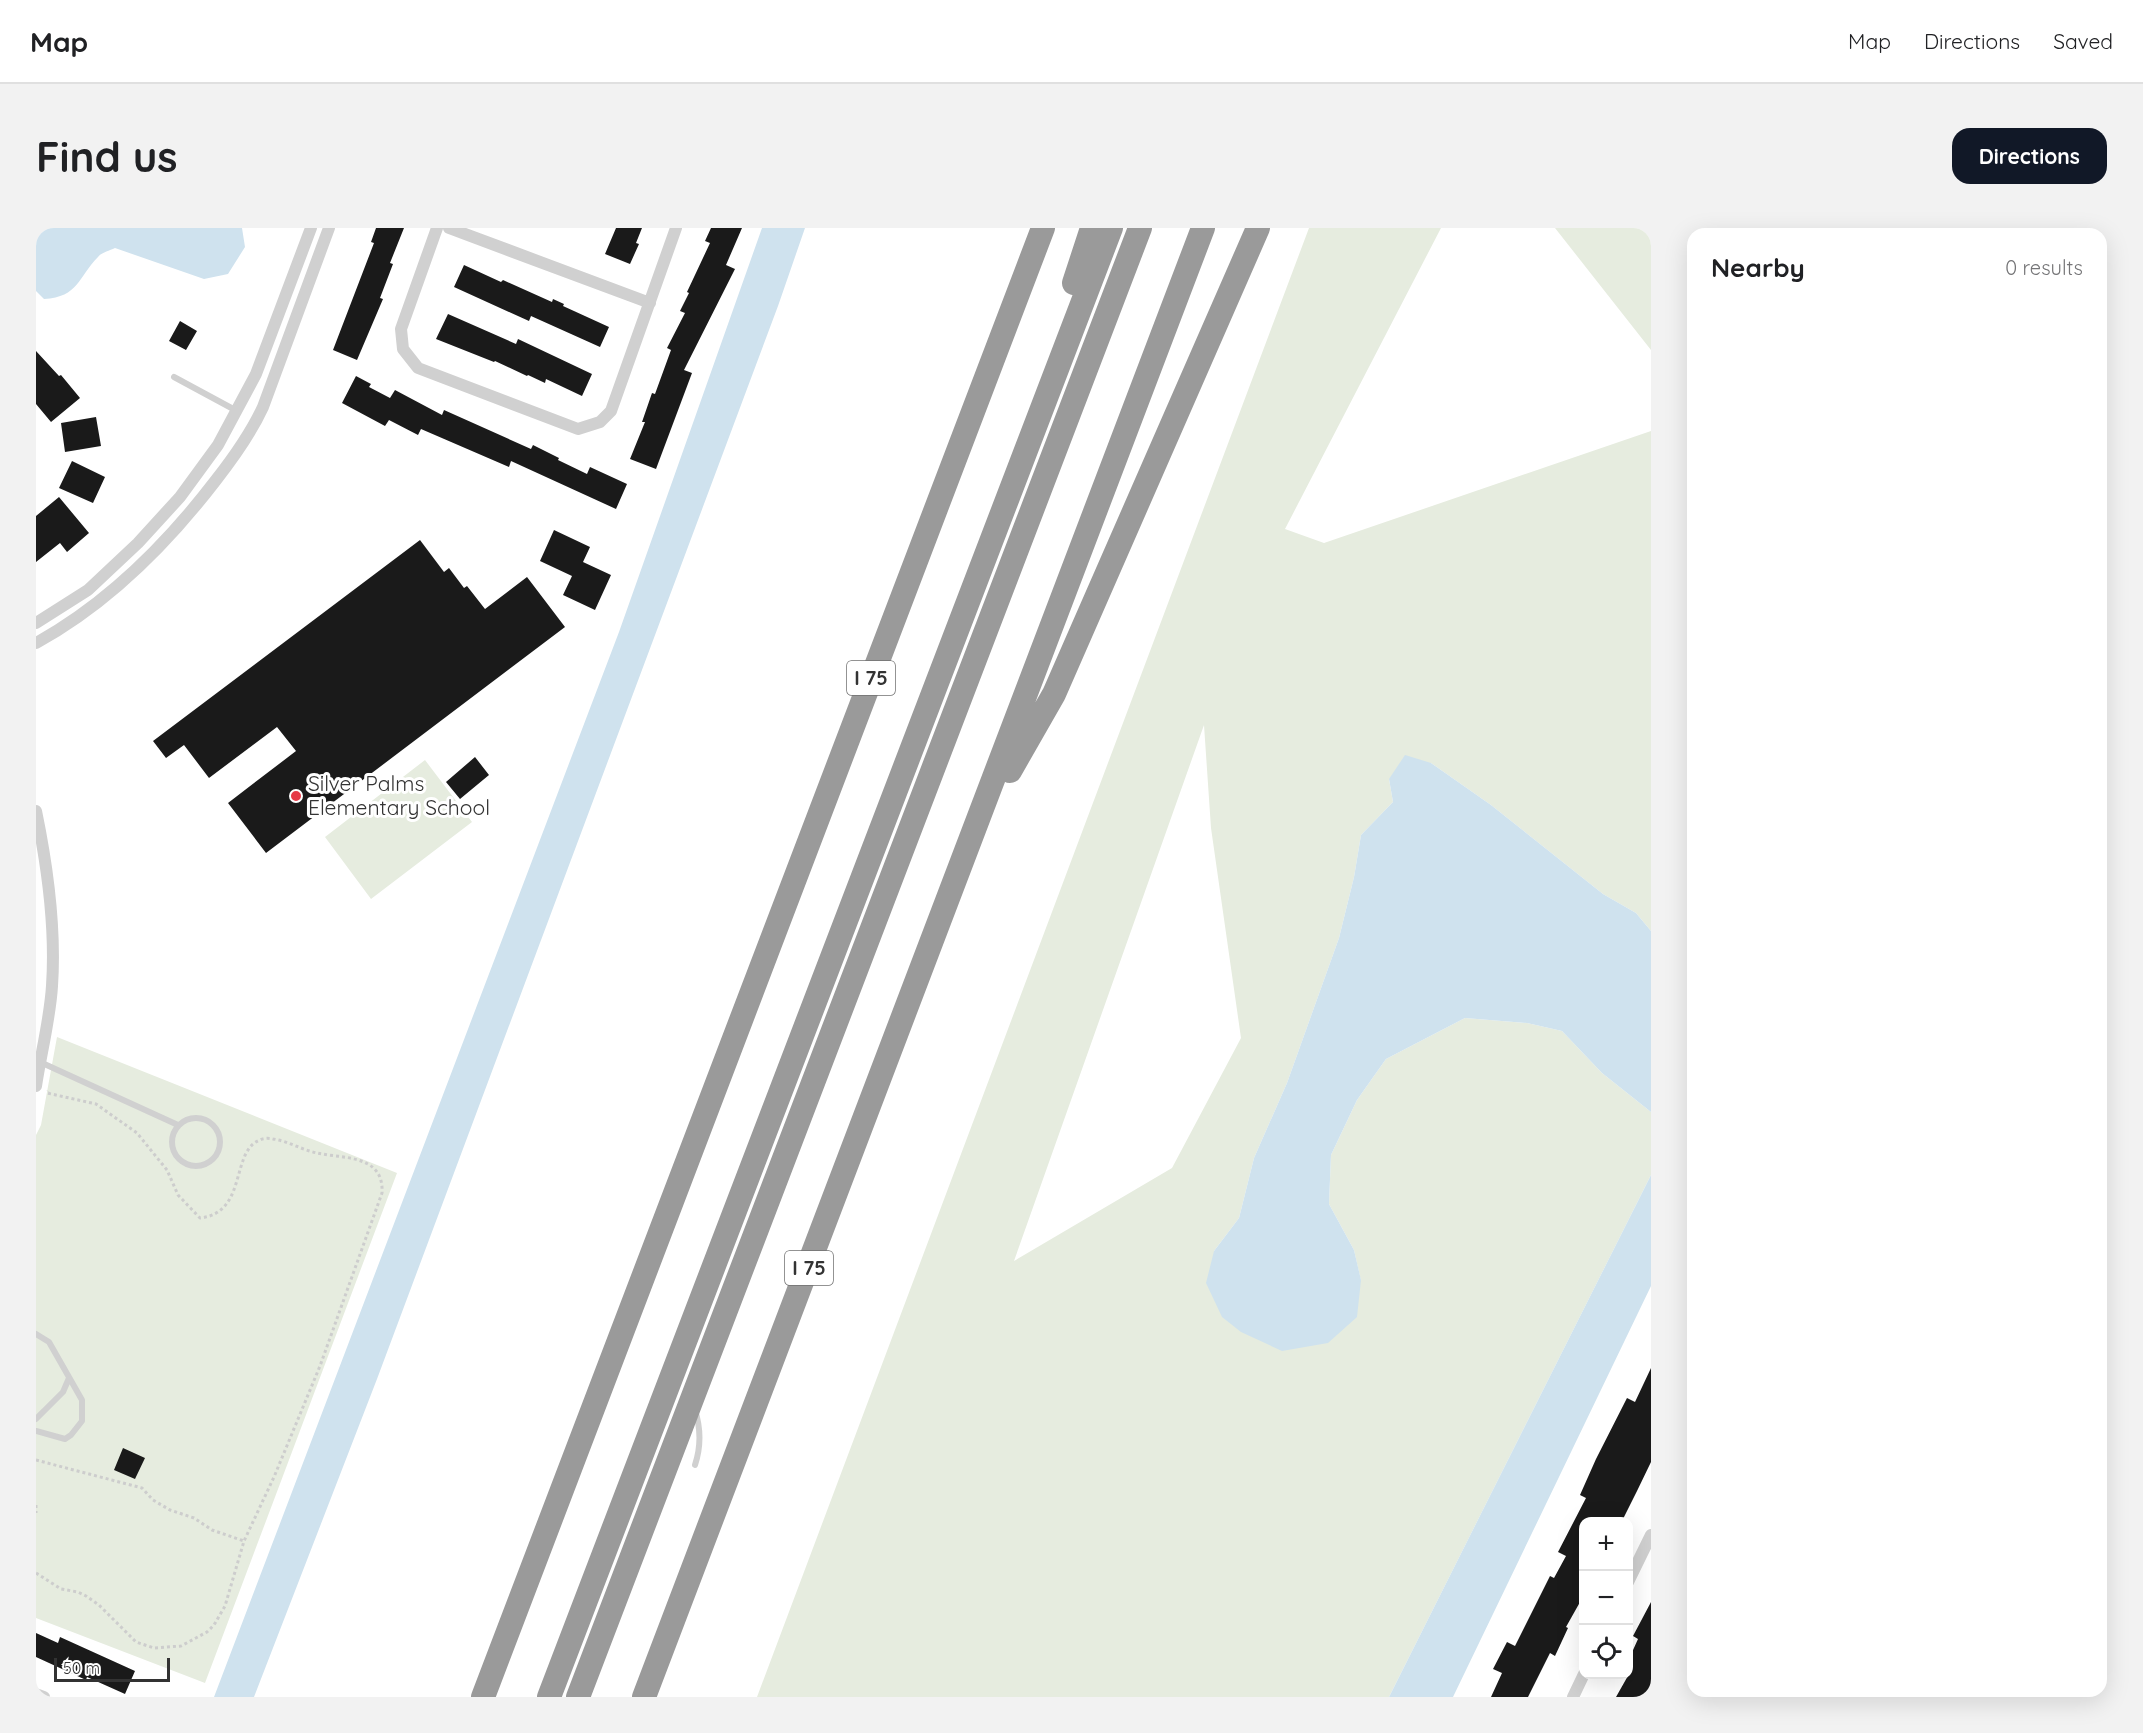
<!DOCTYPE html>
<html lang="en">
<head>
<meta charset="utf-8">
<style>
  :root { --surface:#fff; --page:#f2f2f2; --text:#202124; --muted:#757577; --line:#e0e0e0; --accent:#111827 }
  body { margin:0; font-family:Quicksand,sans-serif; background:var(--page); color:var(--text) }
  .controls { position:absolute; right:18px; bottom:18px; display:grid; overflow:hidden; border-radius:12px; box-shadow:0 6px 24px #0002 }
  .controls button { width:54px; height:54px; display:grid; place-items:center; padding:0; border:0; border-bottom:2px solid var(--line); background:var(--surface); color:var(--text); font:30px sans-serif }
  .scale { position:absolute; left:18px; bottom:15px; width:116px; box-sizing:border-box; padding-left:6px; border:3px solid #333; border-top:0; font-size:16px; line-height:21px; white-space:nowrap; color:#333; -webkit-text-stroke:4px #fff; paint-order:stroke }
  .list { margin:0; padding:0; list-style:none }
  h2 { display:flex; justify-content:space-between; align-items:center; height:78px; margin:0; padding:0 24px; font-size:26px }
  h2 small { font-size:20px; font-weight:400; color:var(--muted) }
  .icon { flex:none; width:33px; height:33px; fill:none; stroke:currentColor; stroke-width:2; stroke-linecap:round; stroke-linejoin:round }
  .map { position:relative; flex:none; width:1615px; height:1469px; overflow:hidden; border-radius:18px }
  header { display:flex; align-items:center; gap:36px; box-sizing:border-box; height:84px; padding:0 30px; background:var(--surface); border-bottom:2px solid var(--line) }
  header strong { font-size:28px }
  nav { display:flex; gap:33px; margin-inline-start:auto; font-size:21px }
  .intro { display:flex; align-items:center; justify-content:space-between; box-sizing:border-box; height:144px; padding:0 36px }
  h1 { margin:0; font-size:42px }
  .button { padding:15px 27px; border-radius:18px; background:var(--accent); color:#fff; font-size:21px; font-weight:700 }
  main { display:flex; gap:36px; padding:0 36px }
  aside { flex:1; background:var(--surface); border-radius:18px; box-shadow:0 6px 24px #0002 }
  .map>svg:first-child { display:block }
  .green { fill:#e6ecdf; fill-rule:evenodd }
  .water { fill:#cfe2ee }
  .building { fill:#1a1a1a }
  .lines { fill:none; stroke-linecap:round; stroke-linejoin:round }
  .path { stroke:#cdcdcd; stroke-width:3; stroke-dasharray:3 3; stroke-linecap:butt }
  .service { stroke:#d0d0d0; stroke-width:6 }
  .minor { stroke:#d0d0d0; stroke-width:12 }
  .motorway { stroke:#9a9a9a; stroke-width:24 }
  .poi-dot { fill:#e63946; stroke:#fff; stroke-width:2 }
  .labels { text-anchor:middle; stroke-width:6; stroke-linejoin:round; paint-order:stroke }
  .shield { fill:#fff; stroke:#707070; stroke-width:1.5 }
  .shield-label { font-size:20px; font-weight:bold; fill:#333 }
  .poi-label { font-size:21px; fill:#333; stroke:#fff; text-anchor:start }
</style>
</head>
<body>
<header>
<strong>Map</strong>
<nav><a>Map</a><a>Directions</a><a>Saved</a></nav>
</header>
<div class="intro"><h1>Find us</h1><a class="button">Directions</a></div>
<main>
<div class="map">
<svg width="1615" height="1469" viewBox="0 0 1615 1469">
  <rect width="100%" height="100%" fill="#fff"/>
  <path class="green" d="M1273 0H1405L1249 301 1288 315 1615 203V703L1600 685 1567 666 1455 577 1395 535 1353 551 1357 574 1325 607 1318 649 1303 710 1251 855 1218 930 1203 990 1178 1023 1325 1053 1318 1022 1293 976 1295 927 1321 872 1350 831 1429 790 1491 795 1526 803 1566 845 1615 884V947L1353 1469H721ZM1168 497 1175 600 1205 810 1136 940 978 1033Z
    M1519 0H1615V122Z
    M389 532 436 594 335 671 289 609Z
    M21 809 361 945 169 1455 0 1390V907L5 897Z"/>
  <path class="water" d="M0 0H206L209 19 192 46 168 51 79 20C73 23 66 24 62 29 42 49 43 69 8 71L0 63Z
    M726 0H769L742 78 341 1151 218 1469H178L583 404Z
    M1369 527 1395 535 1455 577 1567 666 1600 685 1615 703V884L1566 845 1526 803 1491 795 1429 790 1350 831 1321 872 1295 927 1293 976 1318 1022 1325 1052 1321 1089 1292 1115 1246 1123 1205 1104 1186 1089 1170 1055 1178 1023 1203 990 1218 930 1251 855 1303 710 1318 649 1325 607 1357 574 1353 551Z
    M1615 947V1058L1417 1469H1353Z"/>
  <path class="building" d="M340 0H368L354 35 357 36 344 70 347 71 321 132 297 122 338 15 335 14Z
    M580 0H606L600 15 603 16 594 36 569 26Z
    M675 0H706L690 37 699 41 648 142 656 145 620 241 594 231 609 194H606L616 165 619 166 635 122 631 120 649 85 644 83 653 65 651 64 674 15 669 13Z
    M428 37 465 54 467 52 516 74 517 71 528 76 527 78 573 99 564 119 495 88 493 93 418 59Z
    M412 86 480 116 482 111 556 146 546 168 510 151 509 155 492 147 491 148 459 133 458 134 400 111Z
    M144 93 161 103 150 122 133 113Z
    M0 123 23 148 25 147 44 170 15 194 0 176Z
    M320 148 335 156 333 159 354 170 359 162 406 187 408 182 495 221 497 217 523 230 522 232 551 246 554 239 591 256 580 281 475 233 473 239 385 201 382 207 353 192 349 198 306 175Z
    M60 189 65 218 29 224 25 195Z
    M36 233 69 249 57 275 23 260Z
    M23 269 53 305 31 324 24 315 0 334V288Z
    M518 302 554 319 547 334 575 347 559 382 527 367 536 348 504 333Z
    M384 312 408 344 413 340 428 360 431 358 449 381 491 349 529 399 230 625 192 575 260 523 241 499 173 550 148 517 130 530 117 513Z
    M439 529 453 547 424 571 410 554Z
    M1615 1140V1234L1601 1263 1586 1293H1548V1367L1530 1399 1532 1400 1519 1428 1514 1425 1492 1469H1455L1466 1445 1457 1441 1471 1414 1479 1418 1514 1348 1518 1350 1530 1328 1522 1324 1550 1270 1544 1267 1560 1231 1591 1170 1599 1174Z
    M87 1220 109 1230 99 1251 78 1242Z
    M1615 1374V1461L1611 1469H1580L1593 1446V1431L1602 1411 1597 1408Z
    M0 1405 22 1415 24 1409 99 1443 89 1466 51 1449 50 1452 0 1429Z"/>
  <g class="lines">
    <path class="path" d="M0 1232 106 1260 117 1272 134 1282 158 1290 176 1302 208 1313
      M0 1277V1285
      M0 1345 25 1361 42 1364 50 1368 63 1377 100 1414 118 1420 145 1418 171 1404 178 1397 189 1378 208 1313 238 1249 284 1138 346 965C347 947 339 937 322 932 309 928 294 928 281 925 266 922 252 913 237 911 233 910 228 910 224 912 194 923 212 985 164 990L142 967 131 942 101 905 60 876 11 865 12 863"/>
    <path class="service" d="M138 149 201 183
      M4 834 142 897
      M136 914a24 24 0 1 1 48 0a24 24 0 1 1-48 0Z
      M0 1106 13 1114 46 1172V1193L35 1207 29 1211 0 1203
      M0 1191 27 1164 33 1150
      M659 1237C665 1219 665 1201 659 1182"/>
    <path class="minor" d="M401 0 365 101 367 121 382 140 542 201 564 194 575 183 640 0
      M413 0 614 75
      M0 395 52 362 102 315 144 269 182 217 220 146 275 0
      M0 415C71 376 131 316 180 252 198 229 215 205 227 179L293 0
      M0 583C12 641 20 699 16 758 14 791 5 825 0 858
      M1592 1354 1615 1307
      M0 1466 8 1469
      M1537 1469 1548 1446"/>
    <path class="motorway" d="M1038 55 1056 0
      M974 543 1018 466 1222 0
      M447 1469 1007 0
      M513 1469 1075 0
      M542 1469 1104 0
      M608 1469 1167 0"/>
  </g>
  <circle class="poi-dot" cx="260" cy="568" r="6"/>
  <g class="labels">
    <g class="shield">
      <rect x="811" y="433" width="48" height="34" rx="4.5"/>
      <rect x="749" y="1023" width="48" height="34" rx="4.5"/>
    </g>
    <g class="shield-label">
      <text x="835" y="457">I 75</text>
      <text x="773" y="1047">I 75</text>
    </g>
    <g class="poi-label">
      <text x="272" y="563">Silver Palms<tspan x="272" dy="24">Elementary School</tspan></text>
    </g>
  </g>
</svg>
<div class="controls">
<button>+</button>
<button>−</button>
<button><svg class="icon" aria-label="locate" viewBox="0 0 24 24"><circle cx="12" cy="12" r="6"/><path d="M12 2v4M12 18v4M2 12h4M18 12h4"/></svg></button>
</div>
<div class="scale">50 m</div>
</div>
<aside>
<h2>Nearby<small>0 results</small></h2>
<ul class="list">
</ul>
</aside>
</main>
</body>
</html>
